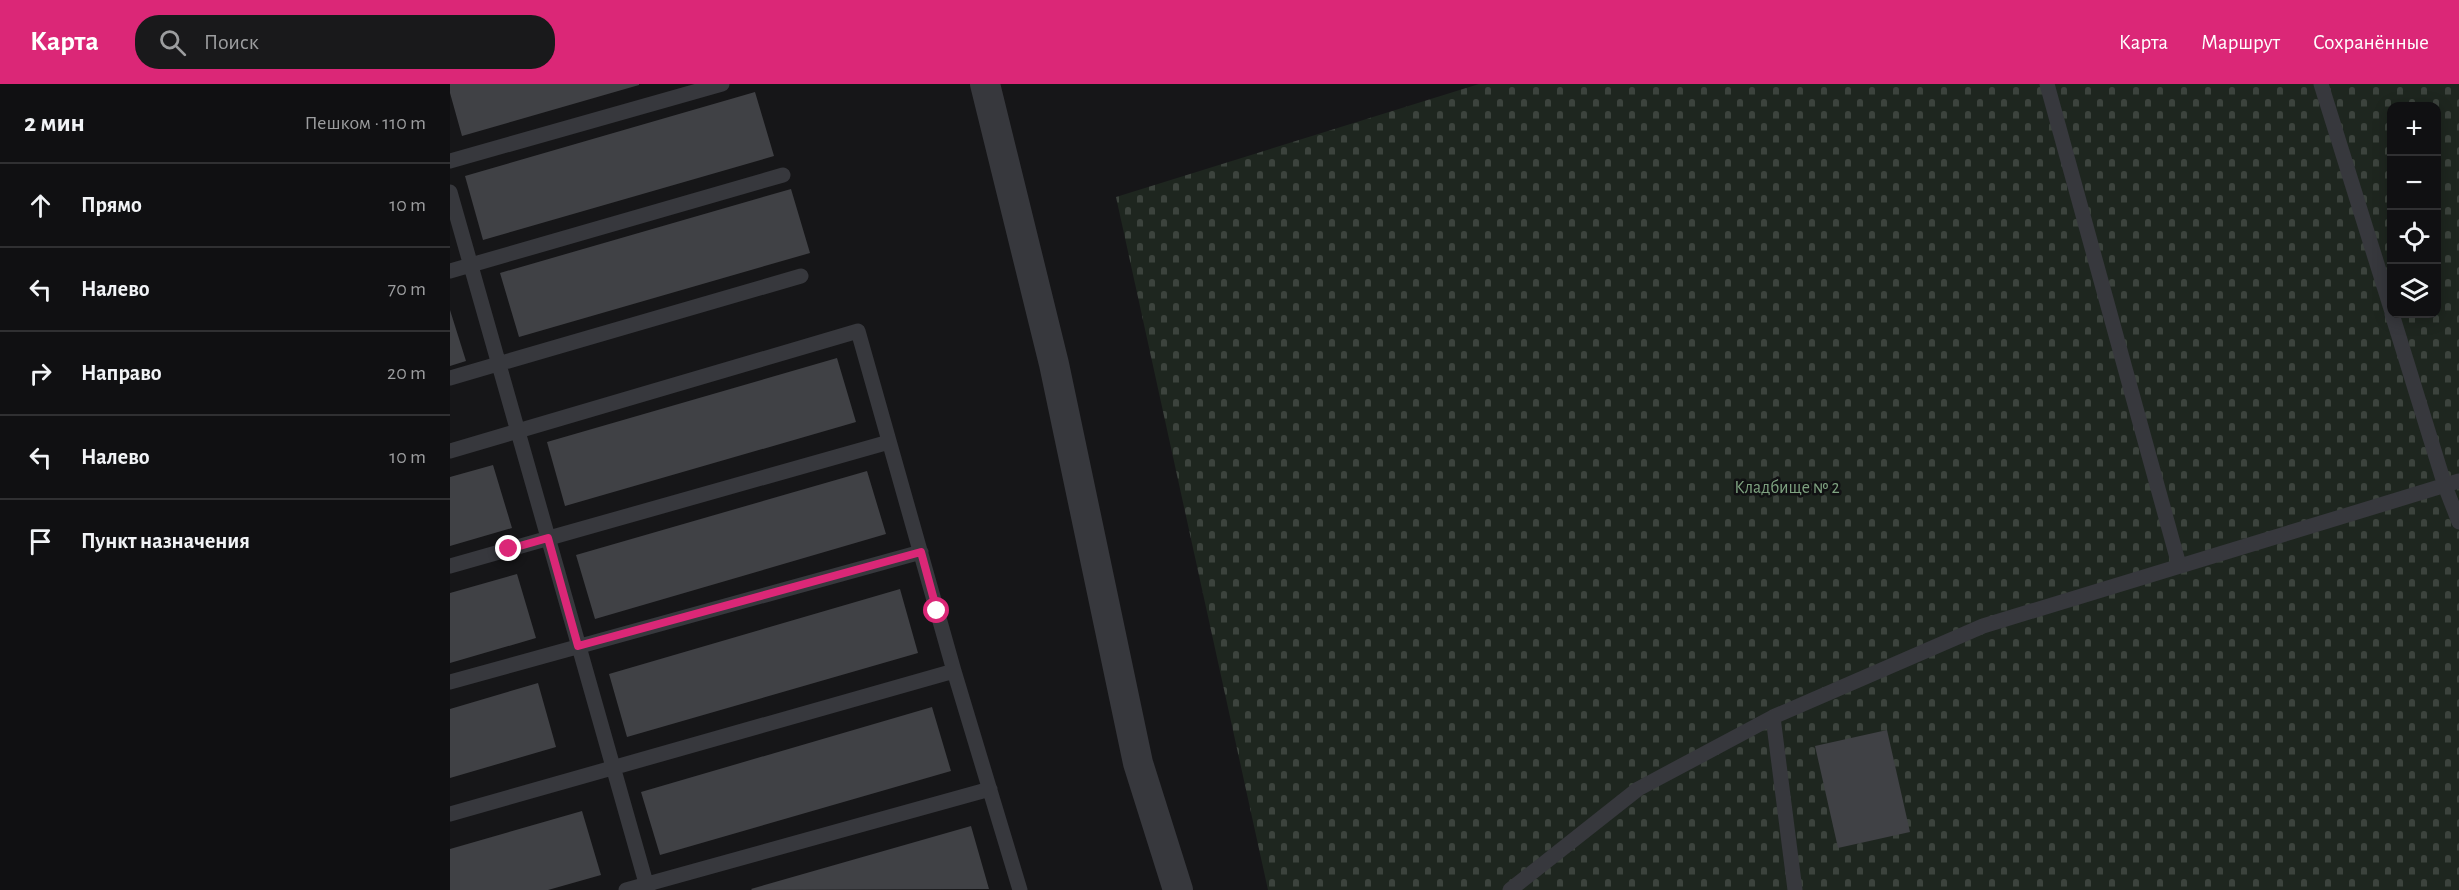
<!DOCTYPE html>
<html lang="ru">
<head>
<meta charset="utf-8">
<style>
  :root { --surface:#101012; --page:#19191b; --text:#f1f3f6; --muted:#9c9d9f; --line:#303032; --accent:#db2777 }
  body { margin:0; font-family:"Alegreya Sans",sans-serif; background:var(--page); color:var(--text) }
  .controls { position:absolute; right:18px; top:18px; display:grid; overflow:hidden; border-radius:12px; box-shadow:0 3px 15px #0003 }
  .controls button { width:54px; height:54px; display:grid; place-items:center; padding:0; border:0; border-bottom:2px solid var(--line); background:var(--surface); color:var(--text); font:30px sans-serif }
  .stop { position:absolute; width:18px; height:18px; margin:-14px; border:4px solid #db2777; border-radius:50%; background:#fff }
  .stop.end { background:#db2777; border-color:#fff; box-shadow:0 2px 6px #0008 }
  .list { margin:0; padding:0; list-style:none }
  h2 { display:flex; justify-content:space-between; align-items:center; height:78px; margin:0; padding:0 24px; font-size:26px }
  h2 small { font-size:20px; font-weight:400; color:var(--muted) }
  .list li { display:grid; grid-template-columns:39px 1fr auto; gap:18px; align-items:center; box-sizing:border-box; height:84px; padding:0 24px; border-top:2px solid var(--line) }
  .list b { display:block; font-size:22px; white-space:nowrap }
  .list em { font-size:20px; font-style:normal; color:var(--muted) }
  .icon { flex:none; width:33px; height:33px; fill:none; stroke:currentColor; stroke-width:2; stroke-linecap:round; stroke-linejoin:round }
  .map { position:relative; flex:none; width:2009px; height:806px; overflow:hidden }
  header { display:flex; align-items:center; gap:36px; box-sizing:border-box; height:84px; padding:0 30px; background:var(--accent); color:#fff }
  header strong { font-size:28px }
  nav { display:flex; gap:33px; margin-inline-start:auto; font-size:21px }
  .search { width:420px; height:54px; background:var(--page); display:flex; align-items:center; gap:15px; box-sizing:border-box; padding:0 21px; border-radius:24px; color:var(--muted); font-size:22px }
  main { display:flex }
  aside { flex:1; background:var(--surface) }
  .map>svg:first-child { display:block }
  .cemetery { fill:url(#cemetery-stones); fill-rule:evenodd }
  .building { fill:#404145 }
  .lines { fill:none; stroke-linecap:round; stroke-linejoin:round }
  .service { stroke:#37383d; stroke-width:15 }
  .minor { stroke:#37383d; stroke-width:30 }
  .route { stroke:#db2777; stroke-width:8 }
  .labels { text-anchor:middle; stroke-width:5; stroke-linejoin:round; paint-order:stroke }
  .park-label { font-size:18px; fill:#7fa381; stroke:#111113 }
</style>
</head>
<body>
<header>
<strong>Карта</strong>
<div class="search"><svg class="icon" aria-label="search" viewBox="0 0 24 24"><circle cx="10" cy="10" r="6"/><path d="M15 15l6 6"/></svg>Поиск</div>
<nav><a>Карта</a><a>Маршрут</a><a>Сохранённые</a></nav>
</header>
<main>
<aside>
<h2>2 мин<small>Пешком · 110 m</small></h2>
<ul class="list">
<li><svg class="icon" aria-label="ahead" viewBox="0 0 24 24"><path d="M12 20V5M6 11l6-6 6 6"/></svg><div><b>Прямо</b></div><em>10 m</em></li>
<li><svg class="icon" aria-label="left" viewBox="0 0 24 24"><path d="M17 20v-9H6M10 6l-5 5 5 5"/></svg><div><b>Налево</b></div><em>70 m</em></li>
<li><svg class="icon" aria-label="right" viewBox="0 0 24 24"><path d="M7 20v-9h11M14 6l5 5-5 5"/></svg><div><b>Направо</b></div><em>20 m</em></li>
<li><svg class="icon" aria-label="left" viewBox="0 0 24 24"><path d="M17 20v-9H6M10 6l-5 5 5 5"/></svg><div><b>Налево</b></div><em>10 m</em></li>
<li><svg class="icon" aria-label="arrive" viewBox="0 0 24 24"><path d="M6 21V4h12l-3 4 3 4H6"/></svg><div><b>Пункт назначения</b></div></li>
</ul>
</aside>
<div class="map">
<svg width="2009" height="806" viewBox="0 0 2009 806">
  <defs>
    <pattern id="cemetery-stones" width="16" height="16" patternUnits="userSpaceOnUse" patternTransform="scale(1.5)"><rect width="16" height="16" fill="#1e261f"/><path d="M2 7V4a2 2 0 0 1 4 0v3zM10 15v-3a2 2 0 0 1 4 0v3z" fill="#3c433d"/></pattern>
  </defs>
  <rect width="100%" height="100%" fill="#161618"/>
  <path class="cemetery" d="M1029 0H2009V806H818L666 113ZM1942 22H1986V230H1942Z"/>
  <path class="building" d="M0 0H189V1L12 52 0 9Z
    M305 8 324 72 33 156 15 92Z
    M341 105 360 169 69 253 50 189Z
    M0 226 16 277 0 282Z
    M387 274 406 338 115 422 97 358Z
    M43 381 62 444 0 462V393Z
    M417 387 436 450 145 535 126 471Z
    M67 490 86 554 0 579V509Z
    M450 505 468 569 177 653 159 590Z
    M88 599 106 663 0 694V625Z
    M482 623 501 687 210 771 191 708Z
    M1437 646 1460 748 1388 764 1365 662Z
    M132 727 151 791 98 806H0V765Z
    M521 742 539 805 302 806 301 805Z"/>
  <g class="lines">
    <path class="service" d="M1597 0 1729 481
      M1871 0 1942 228
      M0 77 272 0
      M0 108 198 806
      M0 187 333 91
      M1942 230 1995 402 2009 438
      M0 294 351 192
      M0 367 408 247 504 587 570 806
      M0 482 439 358
      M0 598 471 468
      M1323 633 1533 542 2009 397
      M0 730 504 587
      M176 806 540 705
      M1060 806 1188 705 1323 633 1345 806"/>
    <path class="minor" d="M535 0 604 280 688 679 728 806"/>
  </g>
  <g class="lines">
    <path class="route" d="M59 465 98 454 128 562 471 468 487 527"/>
  </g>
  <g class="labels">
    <g class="park-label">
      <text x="1337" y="409">Кладбище № 2</text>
    </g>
  </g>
</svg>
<div class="controls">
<button>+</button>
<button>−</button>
<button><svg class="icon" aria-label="locate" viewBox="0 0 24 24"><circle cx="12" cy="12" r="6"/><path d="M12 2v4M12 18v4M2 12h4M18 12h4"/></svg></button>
<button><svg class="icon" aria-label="layers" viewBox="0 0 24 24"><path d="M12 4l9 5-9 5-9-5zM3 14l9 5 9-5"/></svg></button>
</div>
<div class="stop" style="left:487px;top:527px"></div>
<div class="stop end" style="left:59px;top:465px"></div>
</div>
</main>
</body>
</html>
